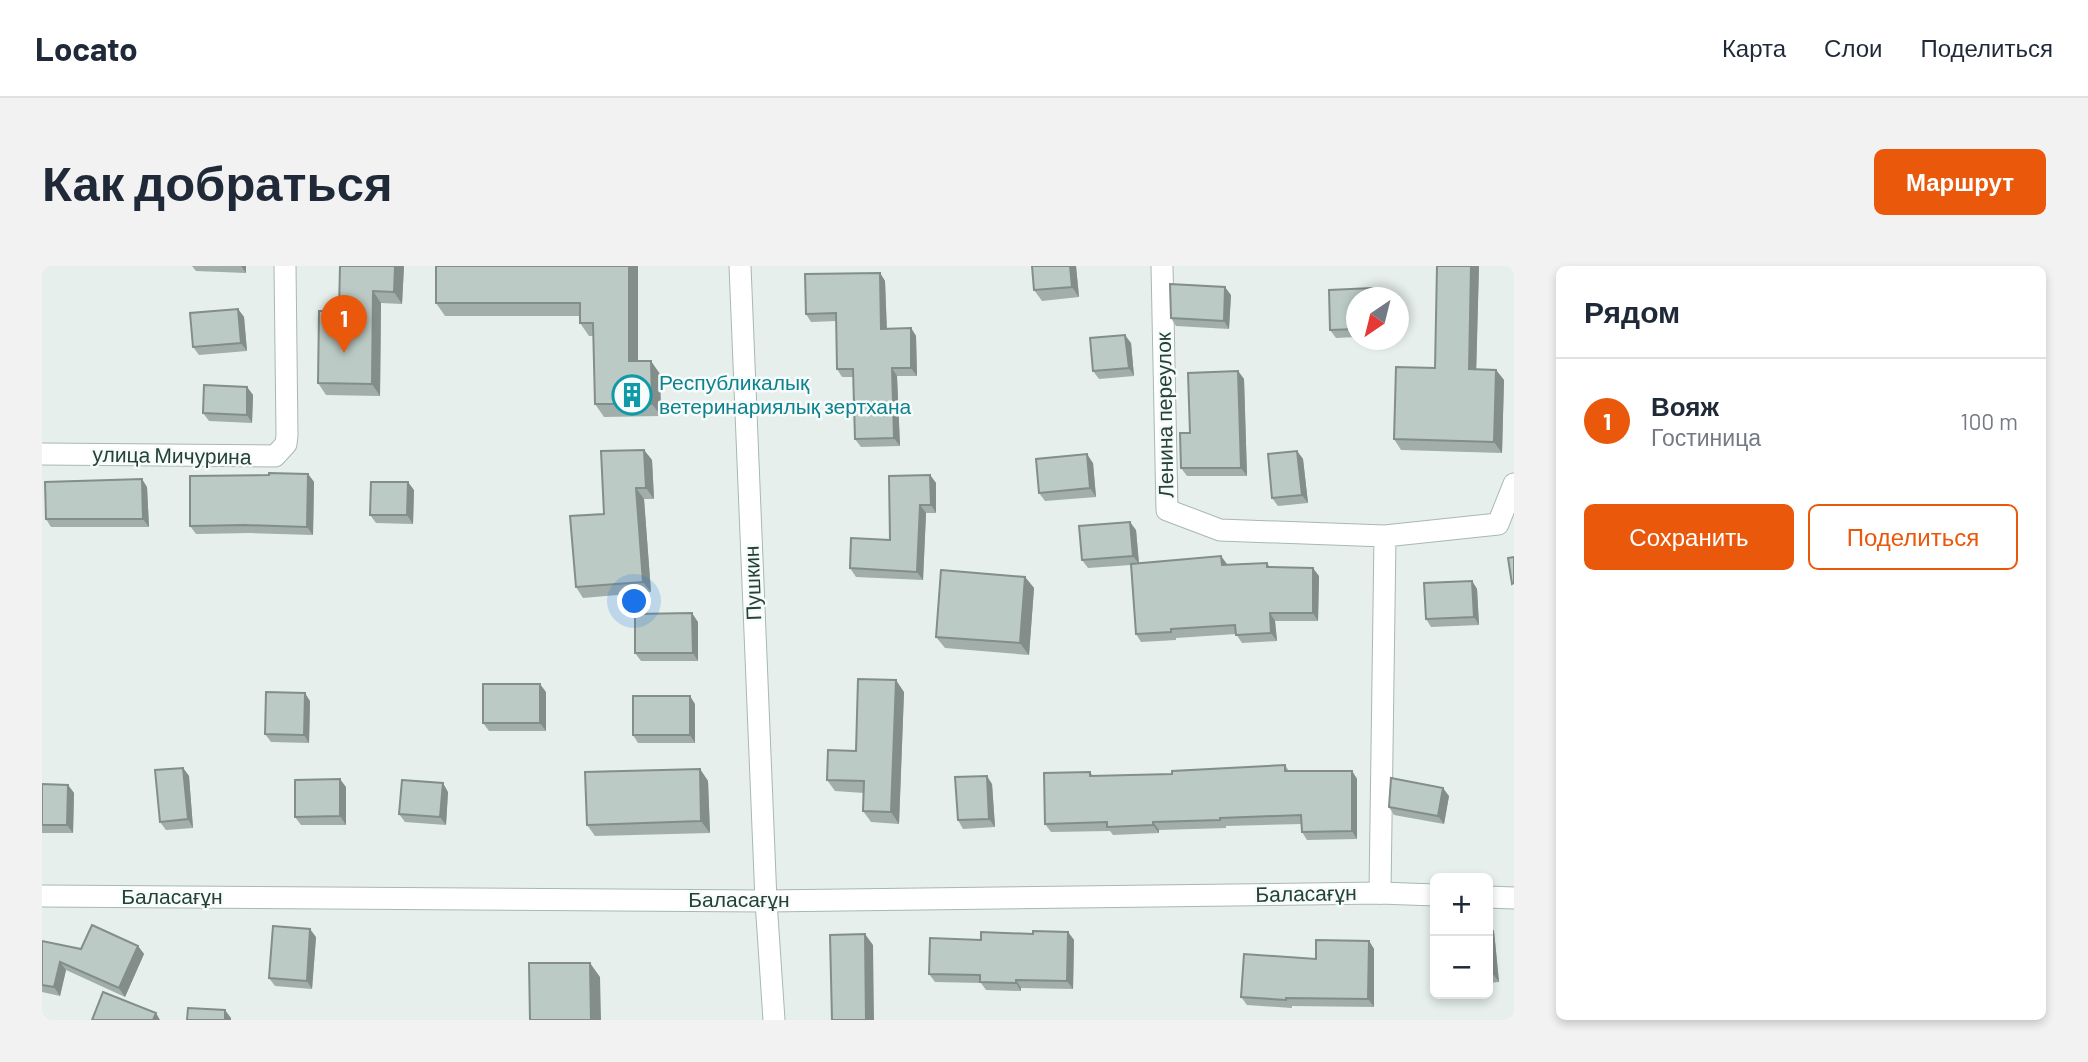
<!DOCTYPE html>
<html lang="ru">
<head>
<meta charset="utf-8">
<style>
  :root { --surface:#fff; --page:#f2f2f3; --text:#1f2937; --muted:#747a83; --line:#e0e1e3; --accent:#ea580c }
  body { margin:0; font-family:Barlow,sans-serif; background:var(--page); color:var(--text) }
  .controls { position:absolute; right:21px; bottom:21px; display:grid; overflow:hidden; border-radius:10px; box-shadow:0 4px 10px #0003 }
  .controls button { width:63px; height:63px; display:grid; place-items:center; padding:0; border:0; border-bottom:2px solid var(--line); background:var(--surface); color:var(--text); font:35px sans-serif }
  .compass { position:absolute; left:1304px; top:21px; width:63px; height:63px; border-radius:50%; background:var(--surface); box-shadow:0 4px 10px #0003; rotate:215deg }
  .you { position:absolute; left:593px; top:336px; width:24px; height:24px; margin:-18px; border:5px solid #fff; border-radius:50%; background:#1a73e8; box-shadow:0 0 0 10px #1a73e833 }
  .badge { display:grid; place-items:center; width:46px; height:46px; border-radius:50%; background:var(--accent); color:#fff; font-size:23px; font-weight:700 }
  .pin { position:absolute; translate:-50% -58px; filter:drop-shadow(0 2px 4px #0008) }
  .pin::after { content:''; position:absolute; top:37px; width:24px; height:21px; background:inherit; clip-path:polygon(0 0,100% 0,50% 100%) }
  .list { margin:0; padding:0; list-style:none }
  h2 { display:flex; justify-content:space-between; align-items:center; height:91px; margin:0; padding:0 28px; font-size:30px }
  h2 small { font-size:23px; font-weight:400; color:var(--muted) }
  .list li { display:grid; grid-template-columns:46px 1fr auto; gap:21px; align-items:center; box-sizing:border-box; height:126px; padding:0 28px; border-top:2px solid var(--line) }
  .list b { display:block; font-size:26px; white-space:nowrap }
  .list p { margin:0; font-size:23px; white-space:nowrap; color:var(--muted) }
  .list em { font-size:23px; font-style:normal; color:var(--muted) }
  .actions { display:flex; gap:14px; padding:21px 28px }
  .actions a { flex:1; padding:16px 0; border:2px solid var(--accent); border-radius:10px; text-align:center; font-size:24px; color:var(--accent) }
  .actions .main { background:var(--accent); color:#fff }
  .map { position:relative; flex:none; width:1472px; height:754px; overflow:hidden; border-radius:10px }
  header { display:flex; align-items:center; gap:42px; box-sizing:border-box; height:98px; padding:0 35px; background:var(--surface); border-bottom:2px solid var(--line) }
  header strong { font-size:33px }
  nav { display:flex; gap:38px; margin-inline-start:auto; font-size:24px }
  .intro { display:flex; align-items:center; justify-content:space-between; box-sizing:border-box; height:168px; padding:0 42px }
  h1 { margin:0; font-size:49px }
  .button { padding:18px 32px; border-radius:10px; background:var(--accent); color:#fff; font-size:24px; font-weight:700 }
  main { display:flex; gap:42px; padding:0 42px }
  aside { flex:1; background:var(--surface); border-radius:10px; box-shadow:0 4px 10px #0003 }
  .map>svg:first-child { display:block }
  .lines { fill:none; stroke-linecap:round; stroke-linejoin:round }
  .minor-casing { stroke:#a8b8b2; stroke-width:23 }
  .tertiary-casing { stroke:#a8b8b2; stroke-width:23 }
  .minor { stroke:#fff; stroke-width:21 }
  .tertiary { stroke:#fff; stroke-width:21 }
  .wall { fill:#a1aea9 }
  .shaded-wall { fill:#838d89 }
  .building { fill:#bbcac4; stroke:#838d89; stroke-width:2 }
  .labels { text-anchor:middle; stroke-width:5; stroke-linejoin:round; paint-order:stroke }
  .culture-label { font-size:21px; fill:#0d838f; stroke:#f7fbf9; text-anchor:start }
  .street-label { font-size:21px; fill:#24423a; stroke:#f7fbf9 }
</style>
</head>
<body>
<header>
<strong>Locato</strong>
<nav><a>Карта</a><a>Слои</a><a>Поделиться</a></nav>
</header>
<div class="intro"><h1>Как добраться</h1><a class="button">Маршрут</a></div>
<main>
<div class="map">
<svg width="1472" height="754" viewBox="0 0 1472 754">
  <rect width="100%" height="100%" fill="#e6efeb"/>
  <g class="lines">
    <g class="minor-casing">
      <path id="minor" d="M1120 0 1125 244 1178 264 1343 270
        M0 188 233 190 244 178 245 169 243 0
        M1338 627 1343 270 1456 258 1472 218
        M724 635 732 754"/>
    </g>
    <g class="tertiary-casing">
      <path id="tertiary" d="M698 0 724 635
        M0 630 724 635 1338 627 1393 629
        M1446 631 1472 632"/>
    </g>
    <use href="#minor" class="minor"/>
    <use href="#tertiary" class="tertiary"/>
  </g>
  <path class="wall" d="M150 0H204V7L154 5Z
    M298 0H362L360 38 339 37 338 130 284 129 276 117 297 45Z
    M596 0V95L618 108 619 150 562 151 553 138 552 70H547L538 57V50H403L394 37Z
    M990 0H1034L1037 31 1000 35 992 24Z
    M1395 0H1437L1434 103 1454 104 1462 114 1460 187 1359 184 1352 173 1393 102Z
    M838 7 843 15 845 63 869 62 874 70 875 110H855L858 180 819 181 813 173 811 111H800L795 103 794 55 769 56 764 48Z
    M1330 22 1336 32H1314V71L1294 72 1288 64 1287 24Z
    M1189 29 1187 63 1134 60 1129 52Z
    M196 43 202 51 205 85 157 89 151 81Z
    M1089 77 1092 110 1057 113 1051 105Z
    M1196 105 1202 113 1205 210H1145L1139 202 1148 167Z
    M205 121 211 129 210 157 167 155 161 147Z
    M602 184 610 194 612 233H602L609 326 541 332 534 321 562 248Z
    M1255 185 1261 193 1266 237 1236 240 1230 232Z
    M1051 197 1054 231 1003 235 997 227Z
    M266 208 272 216 271 269 208 267 154 268 148 260Z
    M888 209 894 217V247H884L881 314 814 311 808 302 848 274Z
    M105 221 107 261H9L4 253Z
    M372 224 371 258 334 257 328 249Z
    M1094 264 1097 297 1185 298V299L1225 297 1228 301 1277 310 1276 355H1233L1235 375 1200 377 1194 368 1134 372V374L1099 376 1094 368 1089 299 1046 302 1040 294Z
    M983 311 992 322 987 389 903 382 894 371Z
    M1430 315 1435 323 1437 359 1389 361 1384 353Z
    M656 356V395H599L593 387Z
    M504 426V465H447L441 457Z
    M862 426 857 558 829 556 821 545 822 527 793 525 785 514 814 485Z
    M268 435 267 477 229 476 223 468Z
    M653 438V477H596L591 469Z
    M1243 499 1247 505H1310L1315 513V573L1265 574 1260 566V558L1184 560V562L1117 564V567L1071 569 1068 565 1009 566 1003 558 1048 506 1051 510 1130 508Z
    M141 502 147 510 151 562 124 564 118 556Z
    M658 503 666 515 668 567 553 570 545 559Z
    M0 518 26 519 32 527 31 567H0Z
    M950 518 953 561 921 563 916 554Z
    M304 521V559H259L253 551Z
    M406 526 404 559 363 556 357 548Z
    M1407 530 1402 558 1352 549 1347 541Z
    M1446 657 1452 665 1457 716 1446 717Z
    M1026 666 1032 674 1031 723 979 722V725L944 724 939 717 893 716 887 708 939 674 991 668Z
    M274 671 270 723 233 720 227 712Z
    M0 675 39 683 96 680 102 688 83 731 24 704 18 730 0 726Z
    M1327 675 1332 683V741L1250 740V742L1205 739 1199 731 1274 693Z"/>
  <path class="shaded-wall" d="M199 0H204V7Z
    M353 0H362L360 38 352 26Z
    M587 0H596V108L587 95Z
    M1028 0H1034L1037 31 1030 21Z
    M1429 0H1437L1434 114 1427 103Z
    M838 7 843 15 845 71 839 63Z
    M1183 21 1189 29 1187 63 1182 55Z
    M1330 22 1336 31V32H1331Z
    M331 25 339 37 338 130 330 118Z
    M196 43 202 51 205 85 199 77Z
    M869 62 874 70 875 110 869 102Z
    M1083 69 1089 77 1092 110 1087 102Z
    M609 95 618 108 619 150 610 138Z
    M850 102 855 110 858 180 852 172Z
    M1454 104 1462 114 1460 187 1452 176Z
    M1196 105 1202 113 1205 210 1199 202Z
    M205 121 211 129 210 157 205 149Z
    M602 184 610 194 612 233 604 222Z
    M1255 185 1261 193 1266 237 1260 229Z
    M1045 188 1051 197 1054 231 1048 222Z
    M266 208 272 216 271 269 265 261Z
    M888 209 894 217V247L889 239Z
    M100 213 105 221 107 261 101 253Z
    M366 216 372 224 371 258 365 249Z
    M594 222 602 233 609 326 601 316Z
    M878 239 884 247 881 314 875 306Z
    M1088 256 1094 264 1097 298 1091 290Z
    M1179 290 1185 298V307L1180 299Z
    M1271 302 1277 310 1276 355 1271 347Z
    M983 311 992 322 987 389 978 377Z
    M1430 315 1435 323 1437 359 1432 351Z
    M650 347 656 356V395L651 387Z
    M1228 347 1233 355 1235 375 1229 367Z
    M854 414 862 426 857 558 849 546Z
    M498 418 504 426V465L498 457Z
    M263 427 268 435 267 477 262 469Z
    M648 430 653 438V477L648 469Z
    M141 502 147 510 151 562 146 553Z
    M658 503 666 515 668 567 659 555Z
    M1310 505 1315 513V573L1310 565Z
    M945 510 950 518 953 561 947 553Z
    M298 513 304 521V559L298 550Z
    M401 517 406 526 404 559 398 551Z
    M26 519 32 527 31 567 25 559Z
    M1401 522 1407 530 1402 558 1396 550Z
    M1111 556 1117 564V567L1111 559Z
    M1446 657 1452 665 1457 716 1451 708Z
    M268 663 274 671 270 723 265 715Z
    M1026 666 1032 674 1031 723 1025 715Z
    M823 668 831 679 832 754H824Z
    M1327 675 1332 683V741L1326 733Z
    M96 680 102 688 83 731 77 722Z
    M18 696 24 704 18 730 12 721Z
    M548 697 558 711 559 754H549Z
    M974 714 979 722V725L974 717Z
    M183 744 189 752V754H183Z
    M114 747 118 754H111Z"/>
  <path class="building" d="M298 0H353L352 26 331 25 330 118 276 117 277 45H297Z
    M394 0H587V95H609L610 138H553L551 57H538V37H394Z
    M990 0H1028L1030 21 992 24Z
    M1395 0H1429L1427 103 1454 104 1452 176 1352 173 1354 101 1393 102Z
    M838 7 839 63 869 62V102H850L852 172 813 173 811 103H795L794 47 764 48 763 8Z
    M1128 18 1183 21 1182 55 1129 52Z
    M1330 22 1331 32H1314V63L1288 64 1287 24Z
    M196 43 199 77 151 81 148 47Z
    M1083 69 1087 102 1051 105 1048 72Z
    M1196 105 1199 202H1139L1138 167H1148L1146 107Z
    M162 119 205 121V149L161 147Z
    M602 184 604 222H594L601 316 534 321 528 250 562 248 559 185Z
    M1255 185 1260 229 1230 232 1226 188Z
    M1045 188 1048 222 997 227 994 193Z
    M227 207 266 208 265 261 202 259 148 260V210L227 209Z
    M888 209 889 239H878L875 306 808 302 809 272 848 274 847 210Z
    M100 213 101 253H4L3 216Z
    M329 216H366L365 249H328Z
    M1088 256 1091 290 1040 294 1037 260Z
    M1179 290 1180 299 1225 297V301L1271 302V347H1228L1229 367 1194 369 1193 359 1129 363V366L1094 368 1089 298Z
    M1472 291V317L1470 318 1466 292Z
    M899 304 983 311 978 377 894 371Z
    M1430 315 1432 351 1384 353 1382 317Z
    M650 347 651 387H593V348Z
    M816 413 854 414 849 546 821 545 822 515 785 514 786 484 814 485Z
    M441 418H498V457H441Z
    M224 426 263 427 262 469 223 468Z
    M591 430H648V469H591Z
    M1243 499V505H1310V565L1260 566 1259 549 1178 552V554L1111 556V559L1065 561V556L1003 558 1002 507 1048 506V510L1130 508V505Z
    M141 502 146 553 118 556 113 504Z
    M658 503 659 555 545 559 543 506Z
    M945 510 947 553 916 554 913 511Z
    M1349 512 1401 522 1396 550 1347 541Z
    M298 513V550L253 551V514Z
    M360 514 401 517 398 551 357 548Z
    M0 518 26 519 25 559H0Z
    M1446 657 1451 708 1446 709Z
    M50 659 96 680 77 722 18 696 12 721 0 719V675L39 683Z
    M231 660 268 663 265 715 227 712Z
    M991 665 1026 666 1025 715 974 714V717L938 716V709L887 708 888 672 939 674V666L991 668Z
    M823 668 824 754H790L788 669Z
    M1274 674 1327 675 1326 733 1244 732V734L1199 731 1202 688 1274 693Z
    M487 697H548L549 754H488Z
    M61 726 114 747 111 754H50Z
    M146 742 183 744V754H145Z"/>
  <defs>
    <g id="building-ring" transform="scale(2.0125)"><circle r="9.5" fill="#f7fbf9" stroke="#0f9aa8" stroke-width="1.5"/><path d="M-4-6H4V6H1V3H-1V6H-4ZM-2.5-4.3h1.7v1.8h-1.7ZM.8-4.3h1.7v1.8H.8ZM-2.5-1h1.7V.8h-1.7ZM.8-1h1.7V.8H.8Z" fill="#0f9aa8"/></g>
  </defs>
  <g fill-rule="evenodd">
    <use href="#building-ring" x="590" y="129"/>
  </g>
  <g class="labels">
    <g class="culture-label">
      <text x="617" y="124">Республикалық<tspan x="617" dy="24">ветеринариялық зертхана</tspan></text>
    </g>
    <g class="street-label">
      <text transform="translate(1123 149) rotate(-91)" y="7">Ленина переулок</text>
      <text transform="translate(130 190) rotate(1)" y="7">улица Мичурина</text>
      <text transform="translate(711 317) rotate(-92)" y="7">Пушкин</text>
      <text transform="translate(1264 628) rotate(-1)" y="7">Баласағұн</text>
      <text x="130" y="638">Баласағұн</text>
      <text x="697" y="641">Баласағұн</text>
    </g>
  </g>
</svg>
<div class="controls">
<button>+</button>
<button>−</button>
</div>
<svg class="compass" viewBox="-18 -18 36 36"><path d="M0-13l5 13h-10z" fill="#e53935"/><path d="M0 13l5-13h-10z" fill="#747a83"/></svg>
<div class="you"></div>
<div class="pin badge" style="left:302px;top:87px">1</div>
</div>
<aside>
<h2>Рядом<small></small></h2>
<ul class="list">
<li><span class="badge">1</span><div><b>Вояж</b><p>Гостиница</p></div><em>100 m</em></li>
</ul>
<div class="actions"><a class="main">Сохранить</a><a>Поделиться</a></div>
</aside>
</main>
</body>
</html>
